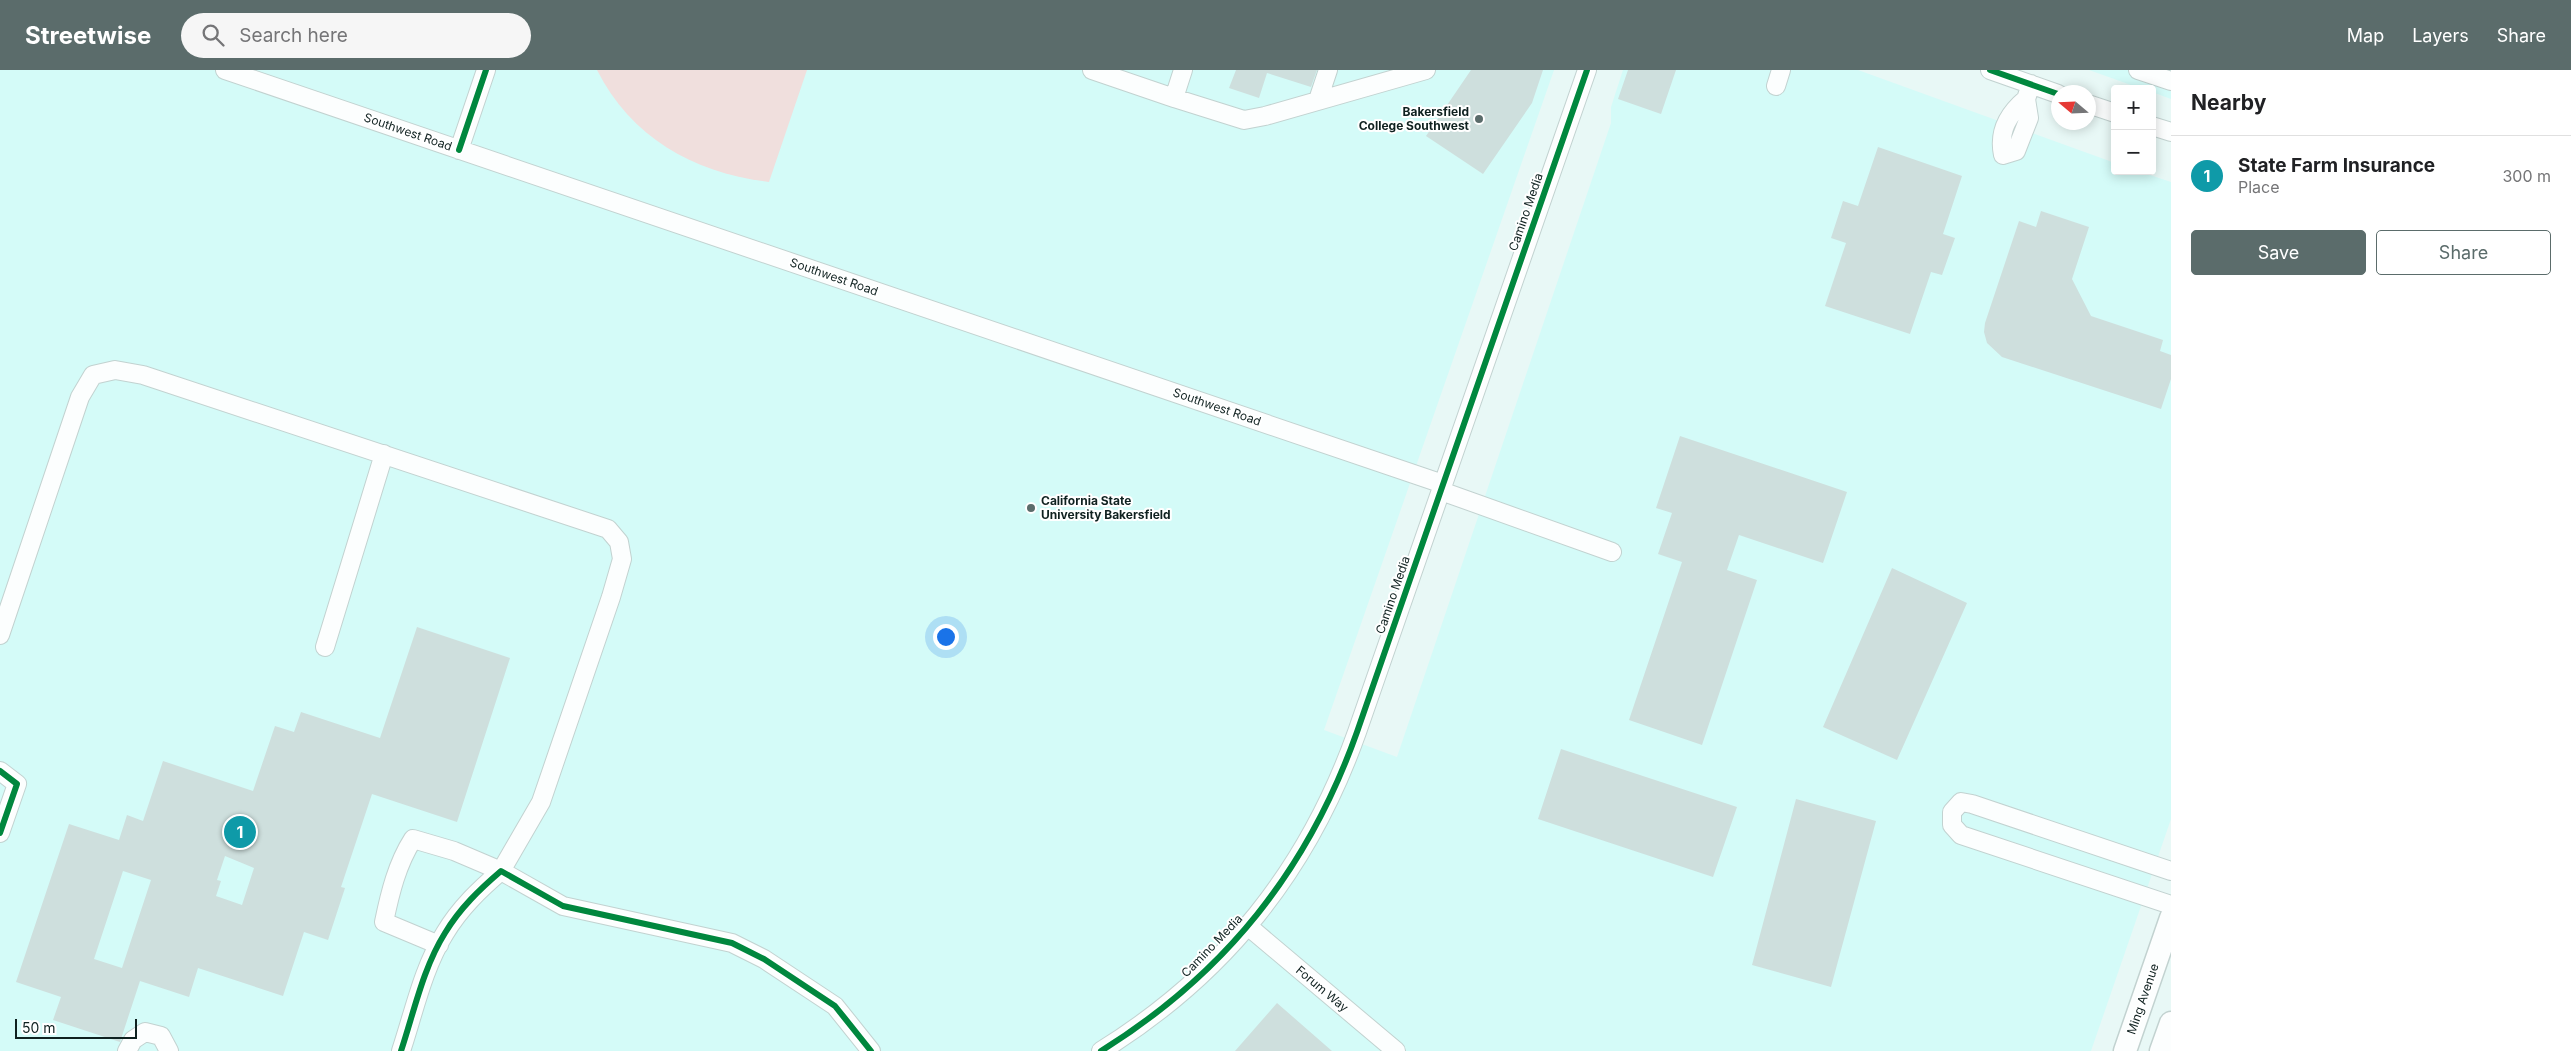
<!DOCTYPE html>
<html lang="en">
<head>
<meta charset="utf-8">
<style>
  :root { --surface:#fff; --page:#f6f6f6; --text:#202124; --muted:#757577; --line:#e0e0e0; --accent:#5b6c6b }
  body { margin:0; font-family:Inter,sans-serif; background:var(--page); color:var(--text) }
  .controls { position:absolute; right:15px; top:15px; display:grid; overflow:hidden; border-radius:5px; box-shadow:0 2px 12px #0003 }
  .controls button { width:45px; height:45px; display:grid; place-items:center; padding:0; border:0; border-bottom:1px solid var(--line); background:var(--surface); color:var(--text); font:25px sans-serif }
  .compass { position:absolute; left:2051px; top:15px; width:45px; height:45px; border-radius:50%; background:var(--surface); box-shadow:0 2px 12px #0003; rotate:289deg }
  .scale { position:absolute; left:15px; bottom:12px; width:122px; box-sizing:border-box; padding-left:5px; border:2px solid #0f2120; border-top:0; font-size:14px; line-height:18px; white-space:nowrap; color:#0f2120; -webkit-text-stroke:4px #fff; paint-order:stroke }
  .you { position:absolute; left:945px; top:566px; width:18px; height:18px; margin:-12px; border:4px solid #fff; border-radius:50%; background:#1a73e8; box-shadow:0 0 0 8px #1a73e833 }
  .badge { display:grid; place-items:center; width:32px; height:32px; border-radius:50%; background:var(--accent); color:#fff; font-size:16px; font-weight:700 }
  .pin { position:absolute; translate:-50% -50%; border:2px solid #fff; box-shadow:0 1px 5px #0006 }
  .list { margin:0; padding:0; list-style:none }
  h2 { display:flex; justify-content:space-between; align-items:center; height:65px; margin:0; padding:0 20px; font-size:21px }
  h2 small { font-size:16px; font-weight:400; color:var(--muted) }
  .list li { display:grid; grid-template-columns:32px 1fr auto; gap:15px; align-items:center; box-sizing:border-box; height:80px; padding:0 20px; border-top:1px solid var(--line) }
  .list b { display:block; font-size:19px; white-space:nowrap }
  .list p { margin:0; font-size:16px; white-space:nowrap; color:var(--muted) }
  .list em { font-size:16px; font-style:normal; color:var(--muted) }
  .actions { display:flex; gap:10px; padding:15px 20px }
  .actions a { flex:1; padding:11px 0; border:1px solid var(--accent); border-radius:5px; text-align:center; font-size:18px; color:var(--accent) }
  .actions .main { background:var(--accent); color:#fff }
  .icon { flex:none; width:28px; height:28px; fill:none; stroke:currentColor; stroke-width:2; stroke-linecap:round; stroke-linejoin:round }
  .map { position:relative; flex:none; width:2171px; height:981px; overflow:hidden }
  header { display:flex; align-items:center; gap:30px; box-sizing:border-box; height:70px; padding:0 25px; background:var(--accent); color:#fff }
  header strong { font-size:24px }
  nav { display:flex; gap:28px; margin-inline-start:auto; font-size:18px }
  .search { width:350px; height:45px; background:var(--page); display:flex; align-items:center; gap:12px; box-sizing:border-box; padding:0 18px; border-radius:28px; color:var(--muted); font-size:19px }
  main { display:flex }
  aside { flex:1; background:var(--surface) }
  .map>svg:first-child { display:block }
  .built { fill:#d4fbf8 }
  .green { fill:#f0dfdd }
  .building { fill:#cedfdd; fill-rule:evenodd }
  .lines { fill:none; stroke-linecap:round; stroke-linejoin:round }
  .minor-casing { stroke:#c2d2d0; stroke-width:20 }
  .major-casing { stroke:#c2d2d0; stroke-width:25 }
  .minor { stroke:#fcfefe; stroke-width:18 }
  .major { stroke:#fcfefe; stroke-width:22 }
  .cycleway-casing { stroke:#fff; stroke-width:9 }
  .cycleway { stroke:#00873e; stroke-width:6 }
  .poi-dot { fill:#5b6c6b; stroke:#fff; stroke-width:2 }
  .labels { text-anchor:middle; stroke-width:4; stroke-linejoin:round; paint-order:stroke }
  .poi-label { font-size:12px; font-weight:bold; fill:#0f2120; stroke:#fff; text-anchor:end }
  .street-label { font-size:12px; fill:#0f2120; stroke:#fff }
</style>
</head>
<body>
<header>
<strong>Streetwise</strong>
<div class="search"><svg class="icon" aria-label="search" viewBox="0 0 24 24"><circle cx="10" cy="10" r="6"/><path d="M15 15l6 6"/></svg>Search here</div>
<nav><a>Map</a><a>Layers</a><a>Share</a></nav>
</header>
<main>
<div class="map">
<svg width="2171" height="981" viewBox="0 0 2171 981">
  <rect width="100%" height="100%" fill="#e8f8f6"/>
  <path class="built" d="M0 0H1554L1324 660 1397 687 1611 53V37L1623 0H1858L2115 93V101H2138L2171 112V749L2091 981H0Z
    M2089 0H2171V29L2152 22V19H2142Z"/>
  <path class="green" d="M597 0H807L769 112C695 103 632 69 597 0Z"/>
  <path class="building" d="M1236 0H1317L1311 17 1267 3 1259 28 1229 18Z
    M1471 0H1543L1532 33 1483 104 1426 66Z
    M1628 0H1676L1661 44 1618 29Z
    M1878 77 1962 106 1943 164 1955 168 1942 205 1931 202 1910 264 1825 236 1846 173 1831 168 1843 131 1858 136Z
    M2041 141 2089 157 2072 209 2091 246 2163 270 2160 281 2171 285V309L2161 339 2002 287 1987 273 1984 262 1985 253 2019 151 2036 157Z
    M1680 366 1847 422 1823 493 1739 465 1727 500 1757 510 1702 675 1629 650 1682 492 1658 484 1672 443 1656 438Z
    M1892 498 1967 533 1897 690 1823 657Z
    M417 557 510 588 457 752 372 724 341 817 345 818 328 870 304 862 283 926 198 898 189 927 140 911 120 972 53 950 61 927 16 912 69 754 119 770 127 745 143 751 163 691 253 721 275 656 294 662 301 642 380 668ZM225 786 254 798 242 835 216 826 221 811 217 810ZM123 801 151 810 122 898 94 889Z
    M1561 679 1737 737 1713 807 1538 749Z
    M1796 729 1876 751 1831 917 1752 895Z
    M1277 933 1332 981H1235Z"/>
  <g class="lines">
    <g class="minor-casing">
      <path id="minor" d="M225 0 1443 414
        M1092 0 1174 28
        M1183 0 1174 28 1244 50 1265 46 1426 0
        M1990 0 2058 24
        M2138 0 2171 11
        M1776 16 1781 0
        M2026 29C2008 44 1998 61 2003 85L2016 81 2029 48 2026 29 2031 14
        M1318 30 1328 0
        M2088 34 2115 43
        M2152 56 2171 62
        M459 80 486 0
        M1441 421 1612 482
        M0 565 80 327 93 305 115 300 143 305 608 459 619 472 622 489 611 527 541 732 501 801 454 781 413 769C397 794 390 823 384 852L439 875
        M325 577 384 384
        M0 701 17 714 0 763
        M2171 801 1972 734 1961 732 1952 742V755L1961 765 2171 835
        M1249 857 1396 981
        M127 981 133 970 145 962 161 966 169 981
        M401 981C414 942 423 898 445 863 460 838 480 819 501 801L563 836 732 873 764 889 835 936 871 981
        M1101 981C1225 904 1308 800 1357 662L1587 0"/>
    </g>
    <g class="major-casing">
      <path id="major" d="M2125 981 2171 848
        M2161 981 2171 953"/>
    </g>
    <use href="#minor" class="minor"/>
    <use href="#major" class="major"/>
    <g class="cycleway-casing">
      <path id="cycleway" d="M1990 0 2058 24
        M459 80 486 0
        M0 701 17 714 0 763
        M401 981C414 942 423 898 445 863 460 838 480 819 501 801L563 836 732 873 764 889 835 936 871 981
        M1101 981C1225 904 1308 800 1357 662L1587 0"/>
    </g>
    <use href="#cycleway" class="cycleway"/>
  </g>
  <g class="poi-dot">
    <circle cx="1479" cy="49" r="5"/>
    <circle cx="1031" cy="438" r="5"/>
  </g>
  <g class="labels">
    <g class="poi-label">
      <text x="1469" y="46">Bakersfield<tspan x="1469" dy="14">College Southwest</tspan></text>
      <text x="1041" y="435" text-anchor="start">California State<tspan x="1041" dy="14">University Bakersfield</tspan></text>
    </g>
    <g class="street-label">
      <text transform="translate(408 62) rotate(19)" y="4">Southwest Road</text>
      <text transform="translate(1526 142) rotate(-71)" y="4">Camino Media</text>
      <text transform="translate(834 207) rotate(19)" y="4">Southwest Road</text>
      <text transform="translate(1217 337) rotate(19)" y="4">Southwest Road</text>
      <text transform="translate(1393 525) rotate(-71)" y="4">Camino Media</text>
      <text transform="translate(1212 876) rotate(-46)" y="4">Camino Media</text>
      <text transform="translate(1322 919) rotate(40)" y="4">Forum Way</text>
      <text transform="translate(2143 929) rotate(-71)" y="4">Ming Avenue</text>
    </g>
  </g>
</svg>
<div class="controls">
<button>+</button>
<button>−</button>
</div>
<svg class="compass" viewBox="-18 -18 36 36"><path d="M0-13l5 13h-10z" fill="#e53935"/><path d="M0 13l5-13h-10z" fill="#757577"/></svg>
<div class="scale">50 m</div>
<div class="you"></div>
<div class="pin badge" style="left:240px;top:762px;background:#0f9aa8">1</div>
</div>
<aside>
<h2>Nearby<small></small></h2>
<ul class="list">
<li><span class="badge" style="background:#0f9aa8">1</span><div><b>State Farm Insurance</b><p>Place</p></div><em>300 m</em></li>
</ul>
<div class="actions"><a class="main">Save</a><a>Share</a></div>
</aside>
</main>
</body>
</html>
